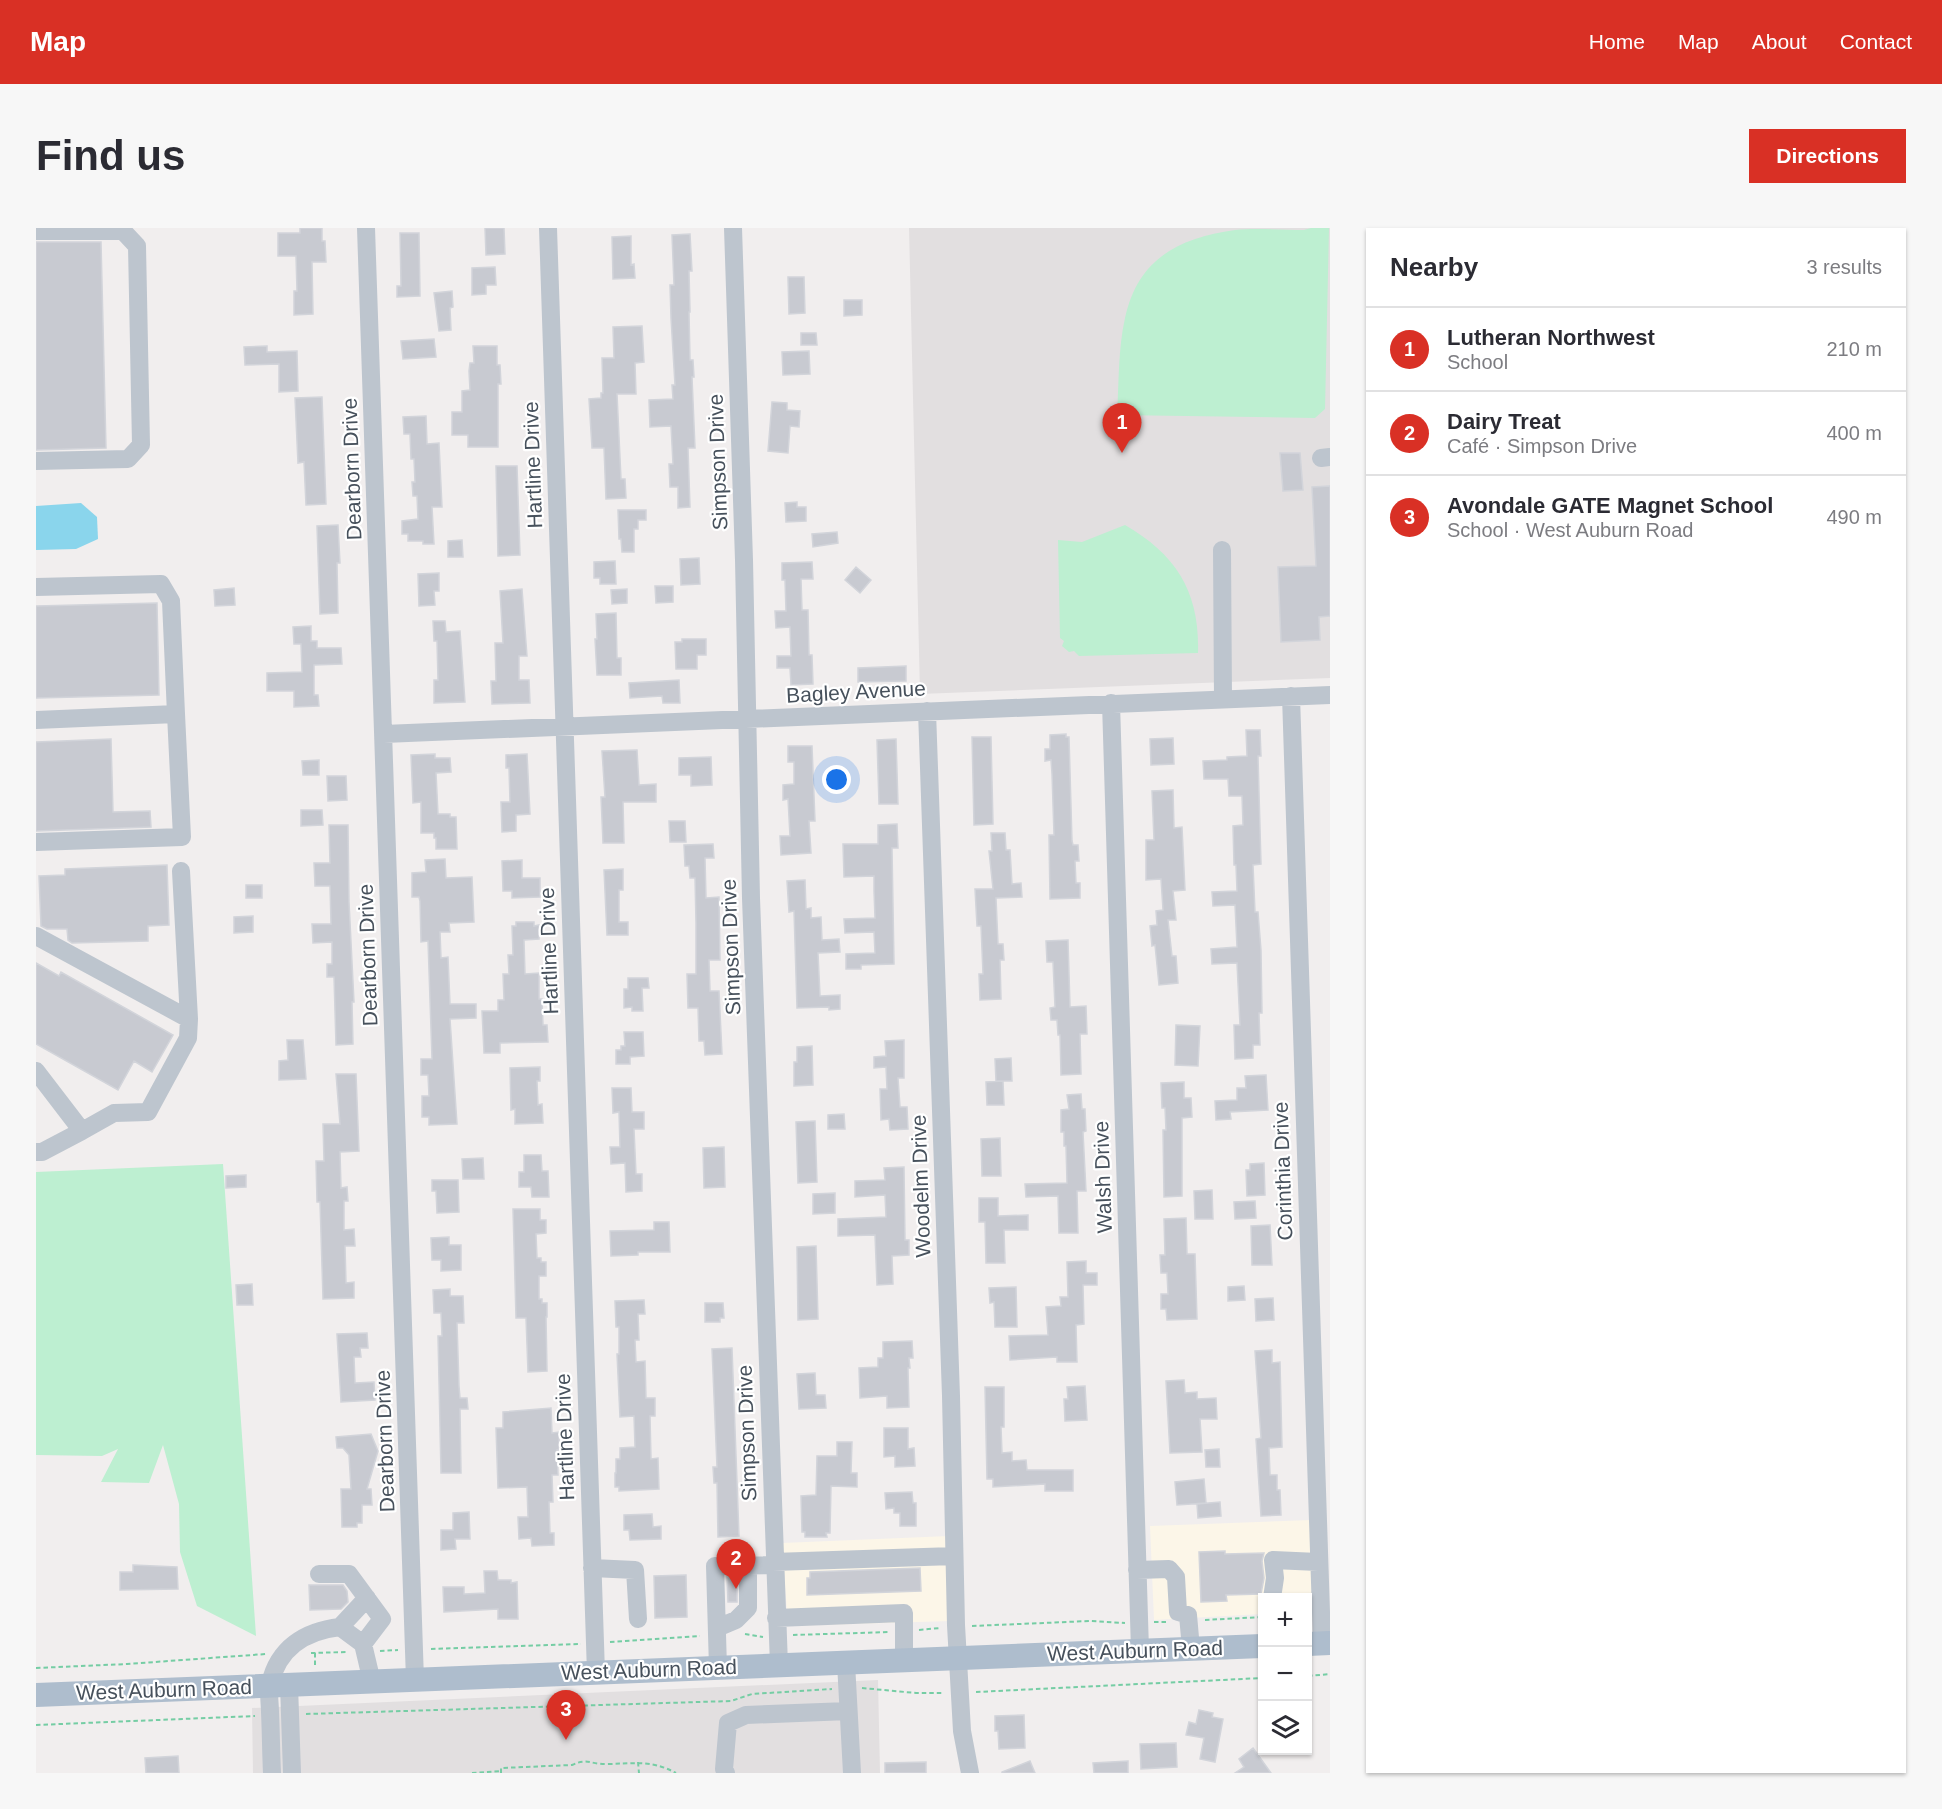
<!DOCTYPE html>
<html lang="en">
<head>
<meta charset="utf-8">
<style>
  :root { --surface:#fff; --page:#f7f7f7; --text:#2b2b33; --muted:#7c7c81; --line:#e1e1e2; --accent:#d93025 }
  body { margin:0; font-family:Arial,sans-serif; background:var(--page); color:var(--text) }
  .controls { position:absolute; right:18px; bottom:18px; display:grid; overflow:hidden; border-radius:0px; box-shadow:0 2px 4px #0004 }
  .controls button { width:54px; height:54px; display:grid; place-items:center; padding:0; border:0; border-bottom:2px solid var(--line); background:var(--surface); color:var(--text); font:30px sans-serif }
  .you { position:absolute; left:801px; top:552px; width:21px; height:21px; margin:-15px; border:4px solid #fff; border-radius:50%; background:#1a73e8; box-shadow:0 0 0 9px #1a73e833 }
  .badge { display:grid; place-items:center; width:39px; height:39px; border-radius:50%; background:var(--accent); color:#fff; font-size:20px; font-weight:700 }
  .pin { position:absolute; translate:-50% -50px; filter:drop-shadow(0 2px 3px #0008) }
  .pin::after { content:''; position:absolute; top:32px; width:21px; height:18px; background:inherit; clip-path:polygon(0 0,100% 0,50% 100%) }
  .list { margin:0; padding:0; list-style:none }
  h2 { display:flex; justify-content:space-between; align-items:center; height:78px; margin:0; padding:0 24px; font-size:26px }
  h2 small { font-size:20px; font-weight:400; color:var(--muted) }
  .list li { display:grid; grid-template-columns:39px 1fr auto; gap:18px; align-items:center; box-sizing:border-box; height:84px; padding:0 24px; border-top:2px solid var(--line) }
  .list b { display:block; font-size:22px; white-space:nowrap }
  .list p { margin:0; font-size:20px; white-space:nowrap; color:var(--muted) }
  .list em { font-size:20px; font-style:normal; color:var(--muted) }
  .icon { flex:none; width:33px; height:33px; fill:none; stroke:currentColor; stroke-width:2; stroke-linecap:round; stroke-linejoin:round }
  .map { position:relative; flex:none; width:1294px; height:1545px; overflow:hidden; border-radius:0px }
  header { display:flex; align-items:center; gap:36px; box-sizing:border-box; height:84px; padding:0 30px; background:var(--accent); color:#fff }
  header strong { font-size:28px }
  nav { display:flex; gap:33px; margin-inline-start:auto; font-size:21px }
  .intro { display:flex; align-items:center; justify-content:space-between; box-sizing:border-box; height:144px; padding:0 36px }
  h1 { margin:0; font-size:42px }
  .button { padding:15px 27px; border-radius:0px; background:var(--accent); color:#fff; font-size:21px; font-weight:700 }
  main { display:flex; gap:36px; padding:0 36px }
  aside { flex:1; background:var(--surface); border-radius:0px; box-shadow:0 2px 4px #0004 }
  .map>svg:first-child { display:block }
  .commercial { fill:#fcf6e8 }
  .education { fill:#e2dfe0 }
  .green { fill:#bdefd1 }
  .water { fill:#8ad5ec }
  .building { fill:#c8cad1; stroke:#d2d4da; stroke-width:1.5 }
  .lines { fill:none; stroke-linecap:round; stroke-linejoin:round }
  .path { stroke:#75cda4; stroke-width:2; stroke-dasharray:4.5 3; stroke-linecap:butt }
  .minor { stroke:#bdc5ce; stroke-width:18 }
  .major { stroke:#aebdcd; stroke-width:24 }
  .labels { text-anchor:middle; stroke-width:4.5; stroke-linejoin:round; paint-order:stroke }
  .street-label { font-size:21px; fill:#47515c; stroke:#fff }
</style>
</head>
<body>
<header>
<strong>Map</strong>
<nav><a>Home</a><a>Map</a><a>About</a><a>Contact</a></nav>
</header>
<div class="intro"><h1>Find us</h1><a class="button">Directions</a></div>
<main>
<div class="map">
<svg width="1294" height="1545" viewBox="0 0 1294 1545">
  <rect width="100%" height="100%" fill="#f1eeee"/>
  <path class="commercial" d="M1275 1292 1277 1383H1272V1370H1226V1386L1118 1392 1114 1298Z
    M913 1308 915 1393 752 1398 746 1315Z"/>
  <path class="education" d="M873 0H1294V450L884 466Z
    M842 1452 844 1545H217L216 1480Z"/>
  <path class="green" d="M1275 0H1293L1289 181 1279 190 1081 187C1083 155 1082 121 1089 90 1102 31 1142 10 1199 2 1221 0 1246 2 1268 2Z
    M1089 297C1141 327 1164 365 1162 425L1043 428 1038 423 1033 424 1026 418 1028 413 1024 410 1022 312 1046 314Z
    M187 936 220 1408 161 1378 144 1324 143 1276 127 1217 113 1255 65 1254 82 1221 66 1228 0 1227V944Z"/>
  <path class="water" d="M45 275 61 289 62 311 40 321 0 322V278Z"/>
  <path class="building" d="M264 0H286V13H289L290 34H276L277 86 258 87V63H261L260 28H242V5H264Z
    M449 0H468L469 26 450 27Z
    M364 5H383L384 68 361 69V58H365Z
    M654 6 656 43H653L654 84H653L654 132H657L658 149H656L659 220H652L654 279 642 280V259H634L633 236H637L635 198 614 199 613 172 637 171 636 157H639L635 90 634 57H638L636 7Z
    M595 8V37L598 36 599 50 577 51 576 9Z
    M0 14H65L70 220 0 222Z
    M459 39 460 57H450V66L436 67V40Z
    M752 49H768L769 85 753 86Z
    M416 63 417 79 414 80 415 102 403 103 398 65Z
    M808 72H826V87L808 88Z
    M606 98 608 134 599 135 600 166H581L585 251H589L590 270 570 271 568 220H556L553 171 565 170V165H567L566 130H578L577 99Z
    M765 105H780L781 117H765Z
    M398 111 400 129 367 131 365 113Z
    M231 118V124L261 123 262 163 243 164V136L209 137 208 119Z
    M437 118H461V137H464L465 156H462V219H432V207H416V184H426V163L434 162 433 143 434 135H438Z
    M773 123 774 146 747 147 746 124Z
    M286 169 290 276 270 277 268 234 262 235 259 170Z
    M736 174 751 175V182L764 183 763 199 754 198 752 225 732 223Z
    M390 188 391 216 403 215 406 279H396L398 316H387V313H372V306H366V293L382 291 381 268H377L376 254H379L378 231H375L374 206H368L367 189Z
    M1244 225H1264L1267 262 1247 263Z
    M460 238H481L484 327 462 328Z
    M1294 258V388L1283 389 1284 412 1245 414 1242 339 1280 338 1276 259Z
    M761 274V279H770V293L750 294 749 275Z
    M582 282H610V292H602V301H598V324H586L585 311H583Z
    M302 297 304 335H301L302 385 284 386 281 298Z
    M801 304 802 315 777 319 776 306Z
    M426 312 427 329H412V313Z
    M663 330 664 356 645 357 644 331Z
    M579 333 580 356H564V350H558V334Z
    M776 334 777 351H765L766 382H772L773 427H776L777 456 755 457 754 440H741V428H755L754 399 740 400 739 383H750L749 352H746V335Z
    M820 339 835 352 824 365 809 352Z
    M403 345V363H398L399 377 383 378 382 346Z
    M619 358H637V374L620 375Z
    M198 360 199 377 179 378 178 362Z
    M486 361 491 428H483V452H493L494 475 456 476 455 453H460L459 415H467L464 363Z
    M591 361V375L576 376 575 362Z
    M121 375 123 467 0 470V378Z
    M580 385 581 430H585V447H561L559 411H561L560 386Z
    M397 393H409L410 404 424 403 429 474 398 475V452H402L401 413H398Z
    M275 398V413H281V420H305L306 436 278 437V467H282L283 478 258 479V463H231V445L266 444 265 416H258L257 399Z
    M646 411H670V427H661V441H640L639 414H646Z
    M870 438V453L822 454V440Z
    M643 452 644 475H627L626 468 594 470 593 455Z
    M1210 502H1224L1225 528H1222L1225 636 1217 637 1219 684H1222L1225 722 1226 785H1223L1224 817H1217V830L1199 831 1198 797H1204L1201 735 1176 736 1175 721 1201 719 1199 677 1177 678 1176 664 1201 663 1200 637H1198L1197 598 1207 597 1206 568H1193L1192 551H1168L1167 533 1191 532V529L1211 528Z
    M1030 506V509H1033L1036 613 1037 617H1042L1043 633H1039L1040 655H1044V670L1014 671 1013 607H1018L1016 546 1015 532 1009 533V521H1014V507Z
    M936 509H955L957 596 938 597Z
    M1137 510 1138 536 1115 537 1114 511Z
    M75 511 77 584 114 583 115 599 0 603V514Z
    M860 511 862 576H843L841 512Z
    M752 518H776L779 593H773L775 625 745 627 744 608H754L752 571 747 572V557L758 556V534H752Z
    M601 522 603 557 620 556V574H587L588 615H567L565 569H569L566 523Z
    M399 526V530H414L415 544 400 545 402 586H414V589H420L421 621H400V610H398V605H385V574L377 575 375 527Z
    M491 526 494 586 480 587V603L466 604 465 574H474L473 540H470V527Z
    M675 529 676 557 655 558V547H643V530Z
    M283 532V547H267L266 533Z
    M291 548H310L311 572 292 573Z
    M1137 562 1138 600 1146 599 1149 662 1137 663 1140 692H1132L1136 728H1140L1142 755 1123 757 1119 717 1116 718 1114 698 1121 697 1120 683 1127 682 1125 651 1110 652V612H1118L1116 563Z
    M265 582H286L287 597 265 598Z
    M633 593H649L650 614H634Z
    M861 596 862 620H856L858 736 825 737V741H810V726L839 725 838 704 809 705 808 691 839 690 838 663V648L808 649 807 616H842V597Z
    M293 597H312L313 674 318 774H316L317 816 300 817 298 749H291V736H296V714L277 715 276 696H295L294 658H279L278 635H294Z
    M955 605H969L970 622H974L976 656 985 655 986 669 960 670 962 716H967L968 732H964L965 771 944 772 943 746H947L945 698H941L939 661H957L953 623H956Z
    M677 616 678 630H669L670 670 683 669 684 732H673L674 763H683L686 826 669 827 668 813H663L662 780H652L651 746H660V695L659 650H654L653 638H649L648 617Z
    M409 631 410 650 436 649 438 694 413 695 414 704H404L405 730 412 729 414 776H440V790L414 791 421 896 393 897V889H386V868H393L392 847H385V831H396L392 713 385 714 384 673 383 669H376V645L390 644 389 632Z
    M486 632V650H504V669L476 670V663H467L466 633Z
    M131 637 133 697 112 698V713L36 715 32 712 31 701H11L5 698 3 648 29 647V641Z
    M587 641V662H583V694H592V707H571L568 642Z
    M769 652 770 681 775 680V690L785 689 786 712 803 711 804 724 782 725 784 768 804 767V781L793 782V779L761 780 758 683 753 684 751 653Z
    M210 657H226V670H210Z
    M217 688V704L198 705V689Z
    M480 694H498V698L503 697V711L488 712 489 746 503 745V771H506L507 797H511L512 814 464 815V825H448L446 783H462V772H468L467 746H473L472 727H477L476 698H480Z
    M1032 712 1034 779 1050 778 1051 806H1044L1045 846 1025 847 1024 807H1022L1021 792H1015L1014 780 1019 779 1017 734H1011L1010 713Z
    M0 735 23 748 25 744 137 807 116 844 98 833 82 862 0 816Z
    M592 750H612L613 760H606L607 783H596V779L588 780V761H592Z
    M1140 797 1164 798 1162 838 1139 837Z
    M588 804H607L608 828 594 829V836H580V822H585V818H589Z
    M251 812H267L270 851 243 852V833L252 832Z
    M868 812V850H862L864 879H871L872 901 854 902 853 891 845 892 844 861H851L850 839 838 840V829L850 828 849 813Z
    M776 818 777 857 758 858V834H761V819Z
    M975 830 976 853H960L959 831Z
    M504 839V853H501L502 877 506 876 507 895 479 896V881L475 882 474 840Z
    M300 846H320L323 923 304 924 305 960 311 959 312 973H308V1002L318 1001 319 1018H309L310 1055 318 1054V1070L287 1071 284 974H281L280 933H288L287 896H304Z
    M1230 847 1232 882 1194 884 1195 891 1180 892 1179 873 1201 872V860H1210L1209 848Z
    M967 853 968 877H951L950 854Z
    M1148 854V870H1155L1156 889 1146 890V968L1128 969 1127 902H1130L1129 880H1126L1125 855Z
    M576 860H595L596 884H608V901H598L600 946H606V963L590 964 589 935 575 936 574 919H584L583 884 577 885Z
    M1045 866 1046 881H1049L1050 903 1047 904 1050 963H1041L1042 1005H1023L1022 968 990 969 989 956 1031 955 1030 918H1028V904H1025V882L1033 881 1031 867Z
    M808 886 809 901H792V887Z
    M779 893 781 954 762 955 760 894Z
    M964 910 965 948H946L945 911Z
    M688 919 689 959 668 960 667 920Z
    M488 927H505L506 943H512L513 969H496L495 959H483V944H488Z
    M447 930 448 951H427L426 931Z
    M1228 935 1229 967 1211 968 1210 942H1214V936Z
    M868 939 869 1012H873V1027L856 1028 857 1056 841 1057 839 1007 802 1008V991L850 989 849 967 819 969V953L849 952 848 940Z
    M210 947V959L190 960V948Z
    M396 952H422L423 984 401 985 400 963H396Z
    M1176 962 1177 991H1159L1158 963Z
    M799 965V985L777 986V966Z
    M943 970H962V988L992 987V1002H968L969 1035H950L949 994H943Z
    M1219 973 1220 990 1199 991 1198 974Z
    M477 981H504V992H510V1005L500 1006 501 1030H505V1034H510V1048H503V1071H506V1075H511V1089H510L511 1143 492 1144 490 1090H480Z
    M1150 990 1151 1026H1159L1161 1091 1131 1092 1130 1081H1125V1066H1132L1131 1045H1125L1124 1027H1129L1128 991Z
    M618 994H633L634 1024H602V1027L575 1028 574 1003 618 1002Z
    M1234 997 1236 1037H1216L1215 998Z
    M413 1009V1017H425V1042L405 1043V1032H396L395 1010Z
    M780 1018 782 1091 762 1092 761 1019Z
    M1050 1033V1045H1061V1057H1047L1048 1096 1040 1097 1041 1134H1021V1129L974 1132 973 1108 1012 1107 1010 1079 1025 1078 1024 1069H1032L1031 1034Z
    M216 1056 217 1077H201L200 1057Z
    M1208 1058 1209 1072 1192 1073V1059Z
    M980 1059 981 1099H959L958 1074 954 1075 953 1060Z
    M414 1061V1068H427L428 1095H421L423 1158 424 1170H431L432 1181H424L425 1245H405L402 1108H406L405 1085H398L397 1062Z
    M1237 1070 1238 1092 1220 1093 1219 1071Z
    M608 1072 609 1086H602L603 1112H599L600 1134 609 1133 610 1170H619V1188H614L615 1231 622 1230 623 1261 583 1263V1259H579V1245H580V1231H584V1220L599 1219 598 1188 584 1189 581 1126H583V1099H580L579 1073Z
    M669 1075H687L688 1090H684V1094H669Z
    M331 1105 332 1120H324L325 1129H318L319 1155 338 1154 339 1172 305 1174 301 1106Z
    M876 1113 877 1130H873L874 1140H872L873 1179 851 1180V1168L824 1170 823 1140 842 1139V1130H847V1114Z
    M696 1120 703 1308 682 1309 681 1255H678L677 1239H681L676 1121Z
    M1236 1122V1135L1244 1134 1246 1219 1233 1220 1234 1247H1241V1262H1244L1245 1287 1225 1288 1220 1211 1225 1210 1219 1123Z
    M779 1145 780 1167H789L790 1180 763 1181 761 1146Z
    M1148 1152 1149 1165 1161 1164V1171L1180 1170 1181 1191H1164L1166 1224 1134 1225 1130 1153Z
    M1049 1158 1051 1192 1029 1193 1028 1171H1032L1031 1159Z
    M949 1159H968V1199H965L966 1225 976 1224V1233L990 1232 991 1242H1037V1263H1009V1256L957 1259V1251H951Z
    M515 1180 516 1205 523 1204V1222H521L522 1247H516L517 1274H513L514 1305H518V1317L496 1318 495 1310 483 1311 482 1289H492L491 1259 462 1260 460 1200H467V1184Z
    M848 1200H872V1221L878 1220 879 1238 859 1239V1228L848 1229Z
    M335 1206 342 1223 331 1261H335L336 1277H326V1295H321V1299H306L305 1261H315L313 1227 307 1220H301L300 1209Z
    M801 1214H816L815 1245H821V1259L795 1258 794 1305H790L791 1309H769V1304H766L765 1268 780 1267 781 1228H801Z
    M1183 1221 1184 1239H1170L1169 1222Z
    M1168 1251 1170 1275 1141 1277 1139 1254Z
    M876 1264 877 1275H880V1298H864V1285H858V1280L850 1281 849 1265Z
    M1184 1274 1185 1288 1162 1290 1161 1276Z
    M433 1284 434 1311H419L420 1321 405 1322V1302H417V1285Z
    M616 1286 617 1299 625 1298V1311L594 1312 593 1302H588V1287Z
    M1189 1323V1326L1228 1325 1226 1333 1228 1350 1225 1366 1190 1367 1191 1373 1165 1374 1163 1324Z
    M97 1337 141 1339 142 1361 84 1362V1344H97Z
    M884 1340 885 1363 771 1367V1350H774V1344Z
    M448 1343H461L462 1352H475V1355L481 1354 482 1391H462V1381L408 1384 407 1359H428V1366L449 1365Z
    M650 1347 651 1389 619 1390 618 1348Z
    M691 1349H701V1374H692Z
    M273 1357H307L311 1363 312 1374 305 1381 274 1382Z
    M1163 1482 1177 1485 1176 1489 1187 1491 1179 1534 1164 1531 1168 1510 1150 1507 1153 1494 1160 1496Z
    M988 1487 989 1520 963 1521 962 1503H959V1488Z
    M1140 1515 1141 1539 1105 1541 1104 1516Z
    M1217 1520 1235 1545H1199L1208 1539 1203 1531Z
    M142 1528 143 1545H110L109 1530Z
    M994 1533 999 1545H966V1544Z
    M1092 1533V1545H1058L1057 1535Z
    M890 1534V1545H849V1535Z"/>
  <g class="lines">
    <path class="path" d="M1169 1392 1226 1389
      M1118 1394H1131
      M936 1398 1054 1393 1089 1395
      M883 1402 904 1400
      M709 1406 727 1409
      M757 1407 853 1404
      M574 1414 664 1408
      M395 1421 545 1416
      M344 1423 362 1422
      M275 1425 311 1424
      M279 1425V1437
      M0 1440 91 1436 230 1426
      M1272 1448 1294 1446
      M826 1460 880 1465H907
      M940 1464 1226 1450
      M270 1486 695 1473 716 1466 796 1461
      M0 1497 219 1488
      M602 1534 603 1545
      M436 1545 465 1543
      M465 1545V1540L536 1537C551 1530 554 1536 569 1536 596 1536 614 1531 640 1545"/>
    <path class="minor" d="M330 0 379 1452
      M512 0 560 1445
      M697 0 708 332 715 670 743 1437
      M0 3H87L101 18 105 217 92 231 0 233
      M1285 230 1294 229
      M1186 322 1187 471
      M0 359 125 356 135 373 140 486
      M1255 468 1286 1415
      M1075 475 1104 1422
      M891 483 915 1168 920 1397 926 1503 934 1545
      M0 492 140 486 146 609 0 614
      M348 506 1294 467
      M145 643 153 791
      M0 708 153 791 152 810 112 884 78 885 46 903 0 843
      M0 924H6L46 903
      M737 1334 918 1328
      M556 1340 599 1342 602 1391
      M1101 1342 1133 1341 1140 1349 1142 1384 1152 1387 1155 1421
      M283 1346H313L346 1391 327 1416
      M1236 1370 1239 1350 1237 1332 1282 1334
      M740 1390 868 1385V1432
      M304 1399 331 1370
      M681 1400 700 1392 712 1380V1337
      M810 1435 816 1545
      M682 1440 679 1338 738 1337
      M253 1457 256 1545
      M236 1545C235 1525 235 1505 234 1484 234 1476 232 1465 234 1456 242 1420 269 1403 304 1399L327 1416 336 1454
      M690 1545 688 1541 692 1495 710 1487 812 1483"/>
    <path class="major" d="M1272 1416 1294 1415
      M0 1467 1226 1418"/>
  </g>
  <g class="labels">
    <g class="street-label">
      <text transform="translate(682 234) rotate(-92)" y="7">Simpson Drive</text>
      <text transform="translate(497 237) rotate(-92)" y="7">Hartline Drive</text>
      <text transform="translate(316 241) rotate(-92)" y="7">Dearborn Drive</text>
      <text transform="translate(820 464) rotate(-3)" y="7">Bagley Avenue</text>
      <text transform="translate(695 719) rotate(-92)" y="7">Simpson Drive</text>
      <text transform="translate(513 723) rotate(-92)" y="7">Hartline Drive</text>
      <text transform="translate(332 727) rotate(-92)" y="7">Dearborn Drive</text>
      <text transform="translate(1247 943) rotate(-92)" y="7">Corinthia Drive</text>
      <text transform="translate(1067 949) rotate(-92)" y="7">Walsh Drive</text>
      <text transform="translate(885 958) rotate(-92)" y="7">Woodelm Drive</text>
      <text transform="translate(711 1205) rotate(-92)" y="7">Simpson Drive</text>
      <text transform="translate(529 1209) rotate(-92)" y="7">Hartline Drive</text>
      <text transform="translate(349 1213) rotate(-92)" y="7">Dearborn Drive</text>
      <text transform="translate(1099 1423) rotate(-2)" y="7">West Auburn Road</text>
      <text transform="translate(613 1442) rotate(-2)" y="7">West Auburn Road</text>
      <text transform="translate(128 1462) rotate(-2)" y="7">West Auburn Road</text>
    </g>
  </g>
</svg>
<div class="controls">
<button>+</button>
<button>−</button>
<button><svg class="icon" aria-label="layers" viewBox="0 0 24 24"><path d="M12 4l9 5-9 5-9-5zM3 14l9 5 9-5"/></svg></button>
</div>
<div class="you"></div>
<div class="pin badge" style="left:1086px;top:225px">1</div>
<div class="pin badge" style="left:700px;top:1361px">2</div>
<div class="pin badge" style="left:530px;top:1512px">3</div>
</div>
<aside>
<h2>Nearby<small>3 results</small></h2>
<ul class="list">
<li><span class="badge">1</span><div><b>Lutheran Northwest</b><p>School</p></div><em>210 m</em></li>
<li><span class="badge">2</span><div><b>Dairy Treat</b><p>Café · Simpson Drive</p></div><em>400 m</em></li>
<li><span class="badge">3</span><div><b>Avondale GATE Magnet School</b><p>School · West Auburn Road</p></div><em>490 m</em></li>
</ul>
</aside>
</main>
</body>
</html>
